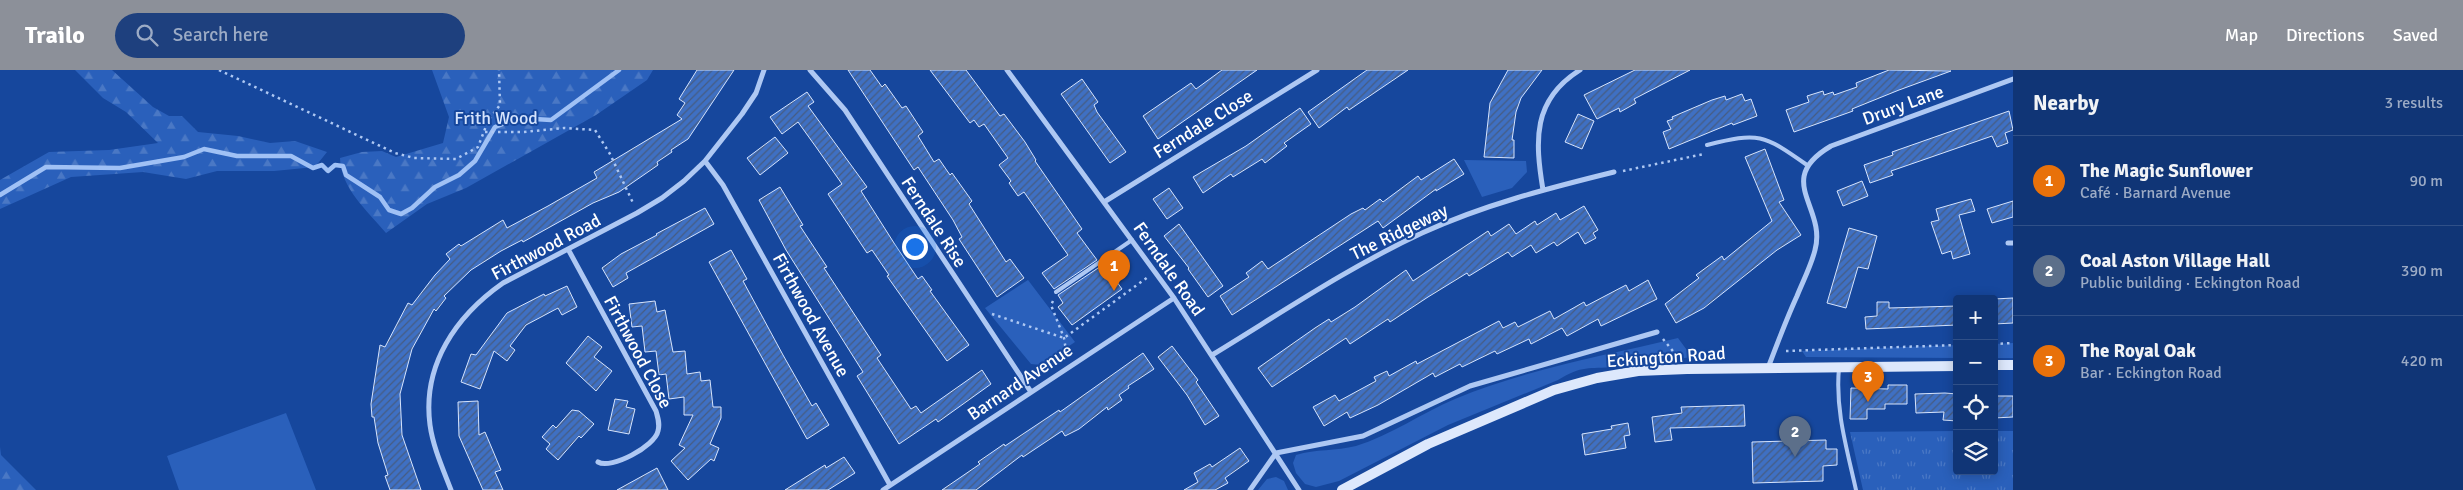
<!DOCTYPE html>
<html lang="en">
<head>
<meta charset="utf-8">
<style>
  :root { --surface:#103576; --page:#1e407e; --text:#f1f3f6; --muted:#9cabc5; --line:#305088; --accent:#8c9099 }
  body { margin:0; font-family:Signika,sans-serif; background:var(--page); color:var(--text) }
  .controls { position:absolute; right:15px; bottom:15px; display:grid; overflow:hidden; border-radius:5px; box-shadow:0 2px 12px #0003 }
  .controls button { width:45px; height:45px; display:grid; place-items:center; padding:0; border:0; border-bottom:1px solid var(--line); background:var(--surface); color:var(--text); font:25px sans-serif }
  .you { position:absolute; left:914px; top:176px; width:18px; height:18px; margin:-12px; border:4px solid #fff; border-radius:50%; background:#1a73e8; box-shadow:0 0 0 8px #1a73e833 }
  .badge { display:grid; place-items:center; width:32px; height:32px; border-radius:50%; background:var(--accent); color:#fff; font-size:16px; font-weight:700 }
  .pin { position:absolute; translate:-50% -41px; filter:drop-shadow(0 1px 2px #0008) }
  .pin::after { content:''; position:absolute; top:26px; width:18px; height:15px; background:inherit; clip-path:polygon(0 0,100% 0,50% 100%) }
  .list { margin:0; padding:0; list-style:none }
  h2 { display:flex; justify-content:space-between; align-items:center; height:65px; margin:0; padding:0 20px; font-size:21px }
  h2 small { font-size:16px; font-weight:400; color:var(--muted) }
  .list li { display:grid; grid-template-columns:32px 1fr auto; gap:15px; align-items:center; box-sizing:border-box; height:90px; padding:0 20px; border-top:1px solid var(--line) }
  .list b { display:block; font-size:19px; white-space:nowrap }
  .list p { margin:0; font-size:16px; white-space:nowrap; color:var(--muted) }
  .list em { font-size:16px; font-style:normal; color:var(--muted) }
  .icon { flex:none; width:28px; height:28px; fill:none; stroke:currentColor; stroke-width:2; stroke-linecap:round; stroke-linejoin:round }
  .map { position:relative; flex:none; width:2013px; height:420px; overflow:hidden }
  header { display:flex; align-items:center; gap:30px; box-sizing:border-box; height:70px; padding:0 25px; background:var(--accent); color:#fff }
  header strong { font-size:24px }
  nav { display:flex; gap:28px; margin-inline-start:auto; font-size:18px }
  .search { width:350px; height:45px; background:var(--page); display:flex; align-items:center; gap:12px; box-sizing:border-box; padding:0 18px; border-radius:28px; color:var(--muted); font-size:19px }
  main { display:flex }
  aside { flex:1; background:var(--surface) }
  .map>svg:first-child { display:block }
  .green { fill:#2a60bb }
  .forest { fill:url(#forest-firs) }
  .park { fill:url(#park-tufts) }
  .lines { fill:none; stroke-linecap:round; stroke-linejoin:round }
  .stream { stroke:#a0c1f5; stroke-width:4.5 }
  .building { fill:url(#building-hatch); stroke:#d6e4fd }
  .path { stroke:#aec8f3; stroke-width:2.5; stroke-dasharray:2.5 4; stroke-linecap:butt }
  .lane { stroke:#aec8f3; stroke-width:4 }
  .street { stroke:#aec8f3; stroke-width:5 }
  .secondary { stroke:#dde8fc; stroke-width:10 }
  .labels { text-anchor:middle; stroke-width:4; stroke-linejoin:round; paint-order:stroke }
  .street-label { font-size:18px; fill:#fff; stroke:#16479d }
  .park-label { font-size:18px; fill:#d6e4fd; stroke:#16479d }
</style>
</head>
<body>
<header>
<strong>Trailo</strong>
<div class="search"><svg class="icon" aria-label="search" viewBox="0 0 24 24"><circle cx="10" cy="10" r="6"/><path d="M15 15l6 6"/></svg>Search here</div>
<nav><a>Map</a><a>Directions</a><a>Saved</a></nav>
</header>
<main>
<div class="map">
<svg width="2013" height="420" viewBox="0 0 2013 420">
  <defs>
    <pattern id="forest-firs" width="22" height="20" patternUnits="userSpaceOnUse" patternTransform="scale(1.25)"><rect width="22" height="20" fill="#2a60bb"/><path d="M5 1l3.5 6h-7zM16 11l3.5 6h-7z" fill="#4a78c5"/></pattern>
    <pattern id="park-tufts" width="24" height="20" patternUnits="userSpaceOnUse" patternTransform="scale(1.25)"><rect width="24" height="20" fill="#2a60bb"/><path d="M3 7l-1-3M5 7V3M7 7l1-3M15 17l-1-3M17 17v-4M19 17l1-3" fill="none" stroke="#4a78c5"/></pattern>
    <pattern id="building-hatch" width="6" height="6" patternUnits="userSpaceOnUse" patternTransform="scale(1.25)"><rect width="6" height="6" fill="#3f70c3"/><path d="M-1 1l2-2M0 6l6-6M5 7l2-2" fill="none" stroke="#465c82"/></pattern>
  </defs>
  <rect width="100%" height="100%" fill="#16479d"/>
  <path class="green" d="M1464 90 1526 91 1527 102 1512 118 1482 127Z
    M1028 210 1075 272 1041 295 1031 294 985 238Z
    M1678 268 1692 287C1666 290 1640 294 1614 297 1589 299 1582 295 1558 310L1448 355 1339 411 1316 417 1305 414 1296 403 1293 393 1296 385C1316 379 1336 381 1356 376 1391 365 1422 343 1455 329 1526 299 1604 286 1678 268Z
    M2013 273V288H1994V274Z
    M1957 275V288L1806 287 1802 281Z
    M286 343 316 420H179L167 386Z
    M1276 407 1284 411 1288 420H1258L1267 409Z"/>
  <path class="forest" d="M75 0H112L153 37 169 46H182L198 62 238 66 270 73 295 71 327 82 315 97 274 101H217L186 109 143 102 71 107 0 139V110L49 82 109 80 158 73 126 42 103 28Z
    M432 0H653L647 10 596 45 466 118 427 134 386 163C367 140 341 119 340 88L362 82 382 81 396 87 443 73 449 47Z
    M0 377 1 385 36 420H0Z"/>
  <path class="park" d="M1957 361V401H1994V361H2013V420H1863L1850 362Z"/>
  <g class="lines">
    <path class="stream" d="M0 125 46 97 120 98 184 87 204 79 237 86H291L313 98 322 95 328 101 335 95 343 96 346 105 380 127 389 140 401 144 412 138 435 117 459 105 475 91 495 57 518 48 551 50 619 0"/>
  </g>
  <path class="building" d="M697 0H734L688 69 671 80 672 82 657 92 658 95 619 122 593 133 523 172 522 170 501 181 471 200 444 226 446 228 436 241 434 239 412 279 400 324 402 365 421 420H390L385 406 388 405 378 373 374 347H372L371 334 380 275 385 277 408 233 412 235 435 205 450 189 446 184 459 174 461 176 503 150 507 158 548 136 597 108 594 102 682 49 677 45 685 33 679 29Z
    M848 0H870L882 17 885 14 902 38 906 36 923 62 918 66 934 92 939 89 950 105 952 103 972 131 969 134 1006 192 1010 189 1024 208 997 227 959 169 962 167 953 150 918 97 914 100Z
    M930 0H966L1000 46 1004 44 1025 72 1036 90 1035 91 1082 159 1077 163 1097 190 1054 219 1042 203 1068 185 1024 122 1018 126 1009 113 1011 111 999 95 1008 88 984 54 979 57 974 50 970 53Z
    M1222 0H1257L1158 69 1143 46 1191 13 1196 19Z
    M1367 0H1408L1349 40 1347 37 1319 58 1308 42Z
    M1508 0H1542L1521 28 1516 42 1512 70H1514V88L1484 87 1490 33Z
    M1635 0H1690L1634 29 1636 33 1620 42 1619 38 1597 49 1584 25Z
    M1889 0 1951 1 1899 20 1852 39 1853 41 1794 62 1786 40 1809 32 1807 26 1823 21 1824 25 1833 22 1834 25 1857 17 1856 13Z
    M1082 9 1098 32 1094 35 1097 42 1126 82 1110 93 1061 24Z
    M807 22 814 32 808 36 867 117 861 121 894 173 918 209 922 206 932 220 930 221 969 275 947 291 887 206 889 205 872 180 867 183 828 124 842 114 816 77 798 52 782 64 770 47Z
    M1742 24 1745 31 1751 29 1757 46 1733 55 1732 53 1669 79 1663 62 1671 59 1667 51 1673 49 1672 47 1712 30 1725 26 1726 30Z
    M1300 38 1311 54 1284 73 1287 76 1265 93 1262 89 1233 107 1231 104 1203 123 1193 107 1246 76Z
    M2009 41 2013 60 2005 63 2008 73 1997 77 1992 66 1891 101 1893 105 1870 113 1864 95 1893 85 1892 82Z
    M1578 44 1594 51 1582 79 1565 72Z
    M775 67 788 83 760 105 747 88Z
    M1765 79 1784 130 1779 132 1801 165 1777 180 1704 238 1676 253 1665 234 1699 208 1696 205 1722 186 1724 190 1772 151 1745 87Z
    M1454 89 1464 104 1436 121V119L1383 158 1378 151 1232 245 1220 226 1249 207 1246 203 1262 191 1268 199 1351 144 1363 138 1365 140 1380 129 1383 132 1418 106 1421 110Z
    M1862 111 1868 126 1843 136 1837 121Z
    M780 117 803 155 800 156 827 197 824 198 881 285 877 288 911 339 916 336 921 343 982 300 991 314 938 352 936 349 899 374 857 306 863 302 786 180 759 130Z
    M1169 118 1183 138 1167 149 1153 129Z
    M1971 129 1975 141 1959 145 1970 184 1953 189 1951 181 1942 184 1931 152 1939 150 1936 139Z
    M2013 131V147L1992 153 1987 139Z
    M1584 136 1598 160 1593 163 1596 168 1585 174 1578 162 1557 176 1554 172 1536 183 1531 175 1512 187 1508 182 1469 206 1467 203 1428 227 1390 252 1388 249 1350 274 1346 268 1272 317 1258 298 1315 258 1329 249 1331 252 1355 237 1406 200 1413 211 1488 161 1491 166 1509 154 1516 164 1535 151 1537 155 1556 143 1560 150Z
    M705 138 714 154 626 203 628 208 613 217 602 198 621 184 657 165 656 164Z
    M1179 154 1223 216 1208 227 1188 199 1189 198 1164 166Z
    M1849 158 1877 166 1868 199 1858 197 1846 238 1827 233Z
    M731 180 747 209 743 211 783 285 812 336 816 333 829 355 807 369 709 192Z
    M1101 196 1106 203 1109 201 1122 219 1072 255 1058 237 1063 233 1058 225Z
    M1648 210 1657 229 1601 256 1598 249 1567 266 1562 258 1531 274 1529 269 1497 284 1495 281 1462 297 1460 294 1435 307 1433 303 1378 335 1350 348 1347 342 1324 356 1313 337 1335 325 1339 331 1376 311 1374 307 1387 301 1389 306 1416 291 1417 294 1499 251 1503 258 1515 252 1518 257 1550 241 1554 249 1584 232 1586 236 1626 215 1629 221Z
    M567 216 577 237 562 245 558 238 526 255 510 276 515 280 507 291 494 281 480 319 461 312 471 284 476 285 507 243 544 224 545 226Z
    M2013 228V253L1994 254V229Z
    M655 231 657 242 665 240 673 282 685 281 687 304 700 302 701 311 710 310 713 337H721V348L710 374 719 378 714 391 711 389 688 410 671 391 685 378 679 375 693 345H684V327L669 329 666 304 659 305 656 281 645 282 642 256 632 257 629 234Z
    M1877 232H1889V238L1957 236V255L1866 259 1865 247 1877 246Z
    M588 266 602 277 594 287 612 301 596 321 566 293Z
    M1172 276 1198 310 1196 312 1219 346 1205 355 1187 325 1158 287Z
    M1143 283 1154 299 1128 316 1129 318 1119 325 1122 330 1108 340 1107 337 1079 359 1065 366 1062 361 1023 387 1022 385 976 420H942L980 394 978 392 1004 374 1005 376 1059 340 1060 342Z
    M1888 315H1907V334H1885V339H1867V349H1850L1851 318 1888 319Z
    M1945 323 1957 324V351L1943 350 1944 342 1916 343 1915 324Z
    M1994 326H2013V347L1994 348Z
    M615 329 628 331 626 337 635 339 629 364 608 360Z
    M478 331 479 365 485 362 501 400 495 402 503 420H483L459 366 458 332Z
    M1744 335 1745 356 1670 358 1672 370 1655 372 1652 347 1682 343 1681 337Z
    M572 340 579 341 594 354 581 368 579 366 558 390 546 379 550 374 542 367 553 355 556 358Z
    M1628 353 1630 365 1624 366 1626 378 1585 385 1582 364 1612 359 1611 356Z
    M1826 370V379H1837V395L1823 396V411L1753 413 1752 372Z
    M1240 378 1249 391 1225 408 1228 413 1215 420H1184L1198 412 1194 403 1210 394 1212 397Z
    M844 387 855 403 828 420H785L825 395 826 398Z
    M657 398 668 420H617Z"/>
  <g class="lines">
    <path class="path" d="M219 0 395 83 414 88 456 89 478 77 488 51 500 35 499 0
      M485 62H524L564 58 595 60 610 84 634 135
      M1623 101 1704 84
      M1053 231 1051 235 1064 268 1067 287
      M992 244 1064 268 1148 207
      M1663 269 1677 286
      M1994 274 2013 273
      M1786 281 1957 275"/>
    <path class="lane" d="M1707 75C1759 62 1763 64 1807 95
      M1056 222 1132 170
      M1839 298C1835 340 1847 379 1856 420"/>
    <path class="street" d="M810 0 845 40 1031 322
      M1007 0 1174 228 1299 420
      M705 91 723 115 890 415
      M1543 120C1535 71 1532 30 1580 0
      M1104 132 1317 0
      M2008 173H2013
      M568 179 656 341C658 348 660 354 658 361 655 376 611 400 598 392
      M1212 285C1281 243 1349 197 1422 163 1483 135 1549 118 1614 102
      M1768 298C1777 274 1786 250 1797 226 1803 211 1811 196 1815 180 1827 137 1773 110 1831 76L2013 9
      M451 420C443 399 433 377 430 355 422 295 456 246 503 213L637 143 662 128 684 111 705 91 742 44 756 23 764 0
      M883 420 1174 228
      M1250 420 1276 383 1363 366 1470 316 1657 262"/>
    <path class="secondary" d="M1994 295H2013
      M1342 420 1428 374 1554 320 1597 308 1638 301 1687 299 1957 296"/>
  </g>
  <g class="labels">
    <g class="street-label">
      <text transform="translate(1903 35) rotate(-20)" y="6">Drury Lane</text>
      <text transform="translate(1203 54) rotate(-32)" y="6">Ferndale Close</text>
      <text transform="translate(934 152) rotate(57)" y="6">Ferndale Rise</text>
      <text transform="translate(1399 162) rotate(-26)" y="6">The Ridgeway</text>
      <text transform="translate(546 177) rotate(-28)" y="6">Firthwood Road</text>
      <text transform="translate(1169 199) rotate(55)" y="6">Ferndale Road</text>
      <text transform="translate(811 245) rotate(61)" y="6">Firthwood Avenue</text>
      <text transform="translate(638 282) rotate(62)" y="6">Firthwood Close</text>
      <text transform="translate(1666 287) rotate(-4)" y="6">Eckington Road</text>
      <text transform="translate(1020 312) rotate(-34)" y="6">Barnard Avenue</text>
    </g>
    <g class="park-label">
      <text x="496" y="54">Frith Wood</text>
    </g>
  </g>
</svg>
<div class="controls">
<button>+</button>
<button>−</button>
<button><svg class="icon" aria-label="locate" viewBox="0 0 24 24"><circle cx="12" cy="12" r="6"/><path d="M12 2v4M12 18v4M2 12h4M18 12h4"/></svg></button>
<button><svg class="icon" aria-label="layers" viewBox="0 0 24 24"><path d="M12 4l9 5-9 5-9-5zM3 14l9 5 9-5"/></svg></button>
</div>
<div class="you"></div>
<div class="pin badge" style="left:1114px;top:221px;background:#e8710a">1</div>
<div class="pin badge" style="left:1795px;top:387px;background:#5c6f8a">2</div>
<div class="pin badge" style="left:1868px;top:332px;background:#e8710a">3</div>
</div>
<aside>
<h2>Nearby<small>3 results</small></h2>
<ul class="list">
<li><span class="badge" style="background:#e8710a">1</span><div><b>The Magic Sunflower</b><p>Café · Barnard Avenue</p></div><em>90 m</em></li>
<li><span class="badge" style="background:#5c6f8a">2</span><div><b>Coal Aston Village Hall</b><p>Public building · Eckington Road</p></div><em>390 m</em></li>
<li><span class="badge" style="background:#e8710a">3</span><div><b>The Royal Oak</b><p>Bar · Eckington Road</p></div><em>420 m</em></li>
</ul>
</aside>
</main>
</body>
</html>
